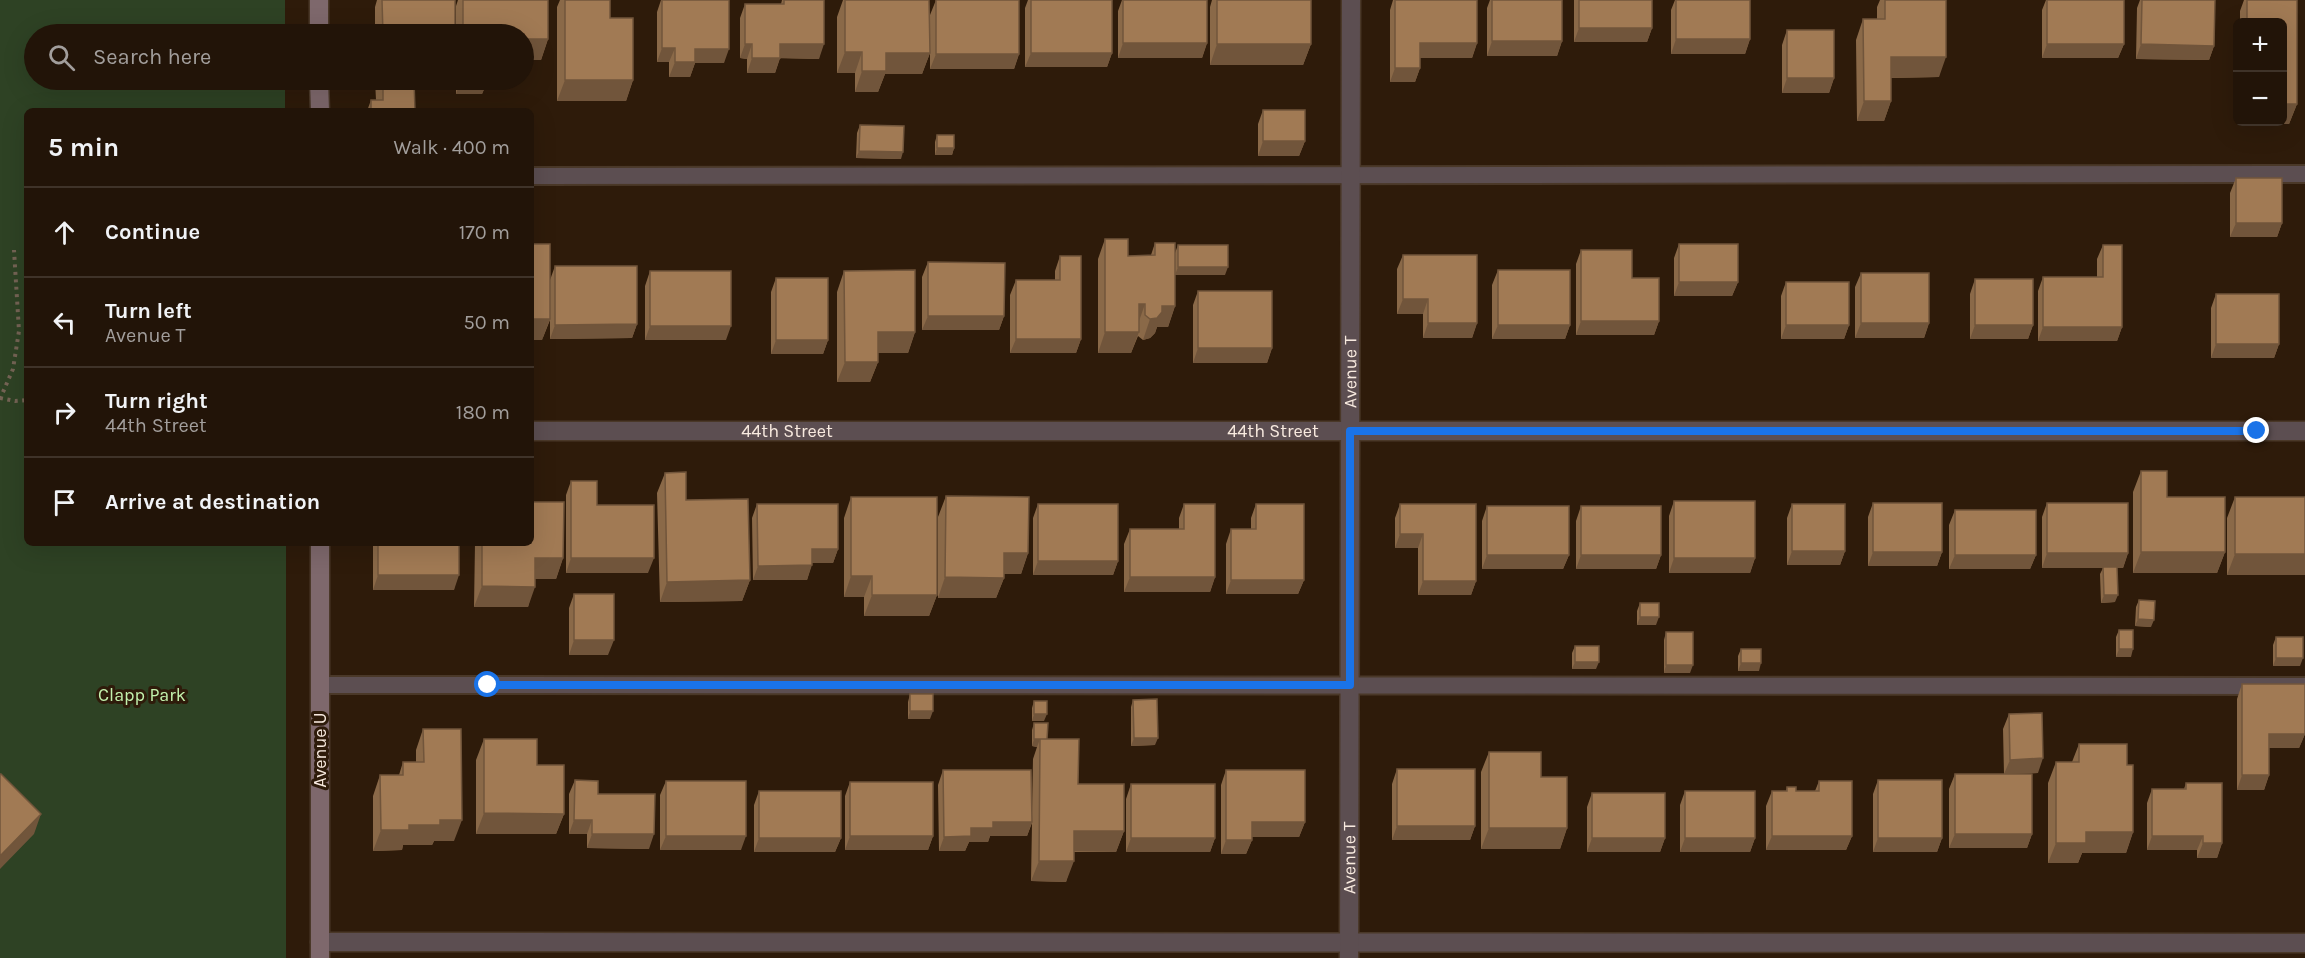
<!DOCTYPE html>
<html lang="en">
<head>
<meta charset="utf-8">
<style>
  :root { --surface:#221408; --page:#2a1d12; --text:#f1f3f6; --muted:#a29e9c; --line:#3f3329 }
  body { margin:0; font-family:Karla,sans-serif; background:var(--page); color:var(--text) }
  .controls { position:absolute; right:18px; top:18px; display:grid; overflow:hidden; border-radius:9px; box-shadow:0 6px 24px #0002 }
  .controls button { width:54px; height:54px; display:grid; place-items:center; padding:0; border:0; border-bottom:2px solid var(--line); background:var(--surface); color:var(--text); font:30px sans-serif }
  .stop { position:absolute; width:18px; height:18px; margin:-14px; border:4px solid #1a73e8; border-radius:50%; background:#fff }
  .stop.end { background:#1a73e8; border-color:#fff; box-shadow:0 2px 6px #0008 }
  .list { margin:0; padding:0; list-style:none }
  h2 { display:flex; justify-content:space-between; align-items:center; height:78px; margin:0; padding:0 24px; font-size:26px }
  h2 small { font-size:20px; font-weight:400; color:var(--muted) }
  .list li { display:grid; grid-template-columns:39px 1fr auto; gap:18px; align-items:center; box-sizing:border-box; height:90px; padding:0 24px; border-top:2px solid var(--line) }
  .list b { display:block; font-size:22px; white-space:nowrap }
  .list p { margin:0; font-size:20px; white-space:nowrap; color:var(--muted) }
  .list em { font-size:20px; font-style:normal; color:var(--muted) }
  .icon { flex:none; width:33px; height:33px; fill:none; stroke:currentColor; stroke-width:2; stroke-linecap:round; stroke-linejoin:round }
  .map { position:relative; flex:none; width:2305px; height:958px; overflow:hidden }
  .search { position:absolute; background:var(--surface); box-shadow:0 6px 24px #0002; left:24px; top:24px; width:510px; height:66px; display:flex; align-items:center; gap:15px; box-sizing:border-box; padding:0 21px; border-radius:33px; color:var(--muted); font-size:22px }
  .panel { position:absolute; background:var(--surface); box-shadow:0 6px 24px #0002; left:24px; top:108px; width:510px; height:438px; border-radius:9px }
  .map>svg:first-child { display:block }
  .green { fill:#2e4224 }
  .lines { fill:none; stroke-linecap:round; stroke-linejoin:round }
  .lane-casing { stroke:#4a3828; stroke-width:20 }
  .street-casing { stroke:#4a3828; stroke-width:21 }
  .secondary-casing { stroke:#4a3828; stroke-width:21 }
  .path { stroke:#746354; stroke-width:4; stroke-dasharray:3 4.5; stroke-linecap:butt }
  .lane { stroke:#5c4e51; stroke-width:16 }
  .street { stroke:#5c4e51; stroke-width:18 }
  .secondary { stroke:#7e686c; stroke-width:18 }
  .wall { fill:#8a6948 }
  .shaded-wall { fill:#71553b }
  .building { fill:#a17a54; stroke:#71553b; stroke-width:1.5 }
  .route { stroke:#1a73e8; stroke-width:8 }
  .labels { text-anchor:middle; stroke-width:6; stroke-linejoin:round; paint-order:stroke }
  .street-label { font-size:18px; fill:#f8eadf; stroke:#2e1b0a }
  .park-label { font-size:18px; fill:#c3f2ae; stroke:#2e1b0a }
</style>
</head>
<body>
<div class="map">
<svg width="2305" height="958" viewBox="0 0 2305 958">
  <rect width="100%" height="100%" fill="#2e1b0a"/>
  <path class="green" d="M0 0H285V34H34V80H285V111H27V543H286V958H0Z"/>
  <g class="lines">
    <g class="lane-casing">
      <path id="lane" d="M531 176 2305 174
        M320 685 2305 686"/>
    </g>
    <g class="street-casing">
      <g id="street">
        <path id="s1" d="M531 431H2305"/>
        <path d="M320 942 2305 943"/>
        <path id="s2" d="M1349 958 1351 0"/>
      </g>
    </g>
    <g class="secondary-casing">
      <path id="secondary" d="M319 0V34
        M319 80 320 111
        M320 543V958"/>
    </g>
    <path class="path" d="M0 398 15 401 27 400
      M0 399 13 369 19 331 14 250"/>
    <use href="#lane" class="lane"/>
    <use href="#street" class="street"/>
    <use href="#secondary" class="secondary"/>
  </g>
  <path class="wall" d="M377 0H455V34H375V7Z
    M458 0H548V39L541 60H524V34H456V6Z
    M560 0H610V18L633 80 626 101H557V7Z
    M661 0H729L724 63H695L690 77H669V62H657V12Z
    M782 0H824L819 59 780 58 775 73H747V59L740 58V18L745 4H781Z
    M843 0H929L930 53 922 74H885L878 92H855V73H837V17Z
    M936 0 1019 54 1014 69H930V15Z
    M1028 0H1112V53L1107 67H1025V8Z
    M1122 0H1207V43L1202 58H1118V11Z
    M1212 0H1311V44L1303 65H1210V7Z
    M1393 0H1477V43L1472 58H1420V68L1415 82H1390V10Z
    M1490 0H1562V41L1557 56H1487V8Z
    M1574 0H1652V28L1647 42H1574Z
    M1675 0H1750V39L1745 54H1671V10Z
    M1880 0H1946L1939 77 1891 78V101L1884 121H1857L1856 40 1863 19H1877V7Z
    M2046 0H2124V44L2118 58H2042V10Z
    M2140 0H2215L2214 46 2209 60 2136 59 2137 8Z
    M2244 0H2297V104L2289 124H2240V122H2283V22H2240V11Z
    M1787 30 1834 78 1829 93H1782V45Z
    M375 80H414L415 111H367L371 100H376Z
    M456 80H488L482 94H456Z
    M1263 110 1305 141 1299 156H1258V124Z
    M860 125 901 159 856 158 857 133Z
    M937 135 954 148 952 155H935V142Z
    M2236 178 2282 223 2277 237H2230V193Z
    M1105 239 1128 256 1151 255 1155 243 1175 306 1168 327H1157L1155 333 1150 338 1143 340 1138 336 1131 353H1098V259Z
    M1679 244 1738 282 1732 296H1674V258Z
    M1178 245 1225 275H1175V253Z
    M2103 245 2122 327 2117 341H2038V291L2043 277H2097V259Z
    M1581 250 1632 278 1659 321 1654 335H1576V264Z
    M1403 255 1477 323 1472 338H1423V314H1397V269Z
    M1060 256 1081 339 1076 353H1010V295L1016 280H1055V271Z
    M928 262 1004 316 999 330H922V277Z
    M555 266 637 324 632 338 550 339V320L542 340 550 280Z
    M1498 270 1570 325 1565 339H1492V285Z
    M650 271 726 340H645V286Z
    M844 271 915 332 908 353H878V362L870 382H837V292Z
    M1861 273 1929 323 1924 338H1855V287Z
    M776 278 828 340 823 354H771V292Z
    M1975 279 2033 325 2028 339H1970V294Z
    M1786 282 1849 325 1844 339H1781V296Z
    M1198 291 1272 348 1267 363H1193V305Z
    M2216 294 2279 344 2274 358H2211V308Z
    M2141 471 2225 552 2217 573H2133V492Z
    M665 473 750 580 742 601 660 602 657 493Z
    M571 481 597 505 648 573H566V495Z
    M946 496 1028 553 1021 574H1004V578L996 598H938V517Z
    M851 497 937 595 929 616H864V597H844V518Z
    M2235 497 2305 575H2227V518Z
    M1674 501 1755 558 1750 573H1669V516Z
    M1873 503 1942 552 1937 566H1868V517Z
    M2047 503 2128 553 2123 568H2117L2115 602 2101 603 2100 574 2103 568H2042V517Z
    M757 504 838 549 833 563H812L807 580H753L752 518Z
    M1038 504 1118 561 1113 575H1033V518Z
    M1184 504 1215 577 1210 592H1124V544L1130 529H1179V518Z
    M1256 504 1304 580 1298 594H1226V544L1231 529H1251V518Z
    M1400 504 1476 581 1471 595H1418V548H1395V518Z
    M1792 504 1845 551 1840 565H1787V518Z
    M1487 506 1569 555 1563 569H1482V521Z
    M1581 506 1661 555 1656 569H1576V521Z
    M1955 510 2036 555 2030 569H1949V525Z
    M373 543H459L454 590H373Z
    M475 543H531L563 558 556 579H535L528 607H474Z
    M574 594 608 655H569V608Z
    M2139 600 2151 627 2135 626 2136 607Z
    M1640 603 1656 625H1637V611Z
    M2119 630 2131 657H2116V637Z
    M1666 632 1690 673H1664V640Z
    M2276 637 2300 666H2273V645Z
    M1575 646 1596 669H1572V653Z
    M1741 649 1759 671H1738V656Z
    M2242 684 2305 734 2299 748H2269V775L2264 790H2237V699Z
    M910 694 930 719H908V702Z
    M1133 700 1155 745 1131 746V707Z
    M1034 701 1044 721H1032V708Z
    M2009 714 2038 773 2004 774 2003 729Z
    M1034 723 1047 739 1078 784 1124 831 1116 852H1074L1066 882 1031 881 1032 823 1027 836H990L988 842H969L965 851H939L938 785 943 770 1032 812 1033 759 1037 747 1032 746V730Z
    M423 729 454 841H434L432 845H403L402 850 373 851V796L380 775H399L403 762H416V750Z
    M484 739 537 765 564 814 556 834H476V760Z
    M2079 744 2127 765 2133 832 2126 853H2082L2078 863H2048V783L2056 762H2072Z
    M1489 752 1541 777 1567 828 1560 849H1481V772Z
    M1397 769 1475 826 1470 840H1392V784Z
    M1226 770 1305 822 1299 837H1252V840L1246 854H1221V785Z
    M1955 774 2032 834 2027 848H1949V789Z
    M575 780 598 794 649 849 587 848V834H569V794Z
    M1878 780 1942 838 1937 852H1873V794Z
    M666 781 741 850H660V795Z
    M1819 781 1852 836 1846 850H1766V806L1772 791H1786L1787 787 1796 791H1815Z
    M850 782 933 836 928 850H845V796Z
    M2186 783 2222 843 2217 858H2197V850H2147V803L2152 789H2184Z
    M1131 784 1215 838 1210 852H1126V799Z
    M759 791 841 838 835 852H754V805Z
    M1685 791 1755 838 1750 852H1680V805Z
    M1592 793 1665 838 1660 852H1587V807Z"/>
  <path class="shaded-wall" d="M1579 28H1652L1647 42H1574Z
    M524 39H548L541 60H524Z
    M1676 39H1750L1745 54H1671Z
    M1492 41H1562L1557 56H1487Z
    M1123 43H1207L1202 58H1118Z
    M1420 43H1477L1472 58H1415Z
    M745 44H752L747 59 740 58Z
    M780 44H824L819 59 775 58Z
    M1217 44H1311L1303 65H1210Z
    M2047 44H2124L2118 58H2042Z
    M2141 44 2214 46 2209 60 2136 59Z
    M662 48H675L669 62H657Z
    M695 49H729L724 63H695L690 77H669L675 62Z
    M845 52H862L855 73H837Z
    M886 53H930L922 74H885L878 92H855L862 71Z
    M1031 53H1112L1107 67H1025Z
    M936 54H1019L1014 69H930Z
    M1891 57H1946L1939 77 1884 78Z
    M752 58H780L775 73H747Z
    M1395 68H1420L1415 82H1390Z
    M1787 78H1834L1829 93H1782Z
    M461 80H488L482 94H456Z
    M565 80H633L626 101H557Z
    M1864 101H1891L1884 121H1857Z
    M2283 104H2297L2289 124H2240L2241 122H2283Z
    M1263 141H1305L1299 156H1258Z
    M937 148H954L952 155H935Z
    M859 151 903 152 901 159 856 158Z
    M2236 223H2282L2277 237H2230Z
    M1178 267H1228L1225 275H1175Z
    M1679 282H1738L1732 296H1674Z
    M1403 299H1428L1423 314H1397Z
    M1139 304H1145L1138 324Z
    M1162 306H1175L1168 327H1157L1155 333 1150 338 1143 340 1150 319Z
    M928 316H1004L999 330H922Z
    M531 319H550L542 340H531Z
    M1581 321H1659L1654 335H1576Z
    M1428 323H1477L1472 338H1423Z
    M1861 323H1929L1924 338H1855Z
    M637 324 632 338 550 339 555 325Z
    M1498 325H1570L1565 339H1492Z
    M1786 325H1849L1844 339H1781Z
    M1975 325H2033L2028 339H1970Z
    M650 326H731L726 340H645Z
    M2043 327H2122L2117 341H2038Z
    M878 332H915L908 353H870Z
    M1105 332H1139L1131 353H1098Z
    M1016 339H1081L1076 353H1010Z
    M776 340H828L823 354H771Z
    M2216 344H2279L2274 358H2211Z
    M1198 348H1272L1267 363H1193Z
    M845 362H878L870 382H837Z
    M1400 534H1423L1418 548H1395Z
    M812 549H838L833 563H807Z
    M1792 551H1845L1840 565H1787Z
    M1873 552H1942L1937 566H1868Z
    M2141 552H2225L2217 573H2133Z
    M1004 553H1028L1021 574H996Z
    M2047 553H2128L2123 568H2042Z
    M2235 554H2305V575H2227Z
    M1487 555H1569L1563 569H1482Z
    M1581 555H1661L1656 569H1576Z
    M1955 555H2036L2030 569H1949Z
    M535 558H563L556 579H528Z
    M571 558H654L648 573H566Z
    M1674 558H1755L1750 573H1669Z
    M1038 561H1118L1113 575H1033Z
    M812 565 807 580H753L758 566Z
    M378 575H459L454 590H373Z
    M851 576H872L864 597H844Z
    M945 577 1004 578 996 598H938Z
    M1130 577H1215L1210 592H1124Z
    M750 580 742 601 660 602 667 582Z
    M1231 580H1304L1298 594H1226Z
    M1423 581H1476L1471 595H1418Z
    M482 586 535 587 528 607H474Z
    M872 595H937L929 616H864Z
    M2104 595H2118L2115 602 2101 603Z
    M1640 617H1659L1656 625H1637Z
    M2138 619 2154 620 2151 627 2135 626Z
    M574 640H614L608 655H569Z
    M2119 649H2133L2131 657H2116Z
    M2276 658H2303L2300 666H2273Z
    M1575 662H1599L1596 669H1572Z
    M1741 663H1761L1759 671H1738Z
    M1666 665H1693L1690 673H1664Z
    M910 711H933L930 719H908Z
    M1034 714H1047L1044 721H1032Z
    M2269 734H2305L2299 748H2264Z
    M1134 738H1158L1155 745 1131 746Z
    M1034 739H1040L1037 747 1032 746Z
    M2043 758 2038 773 2004 774 2010 760Z
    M2242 775H2269L2264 790H2237Z
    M484 813 564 814 556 834H476Z
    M41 814 34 834 0 869V856Z
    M440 820H462L454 841H434L432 845H403L402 850 373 851 381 830 409 825Z
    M574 820H592L587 834H569Z
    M993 822H1032L1027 836H990L988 842H969L965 851H939L944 837Z
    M1252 822H1305L1299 837H1246Z
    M1397 826H1475L1470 840H1392Z
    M1489 828H1567L1560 849H1481Z
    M1074 831H1124L1116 852 1067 851Z
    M2086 832H2133L2126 853H2082L2078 863H2048L2056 843Z
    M592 834H654L649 849 587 848Z
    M1955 834H2032L2027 848H1949Z
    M666 836H746L741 850H660Z
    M850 836H933L928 850H845Z
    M1772 836H1852L1846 850H1766Z
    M2152 836H2203L2197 850H2147Z
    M759 838H841L835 852H754Z
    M1131 838H1215L1210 852H1126Z
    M1592 838H1665L1660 852H1587Z
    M1685 838H1755L1750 852H1680Z
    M1878 838H1942L1937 852H1873Z
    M1226 840H1252L1246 854H1221Z
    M2203 843H2222L2217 858H2197Z
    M1039 861H1074L1066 882 1031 881Z"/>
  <path class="building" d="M382 0H455V34H383Z
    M463 0H548V39H524V34H463Z
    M565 0H610V18H633V80H565Z
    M662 0H729V49H695V62H675V48H662Z
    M784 0H824V44H780V58H752V44H745V4H784Z
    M845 0H929L930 53H886V71H862V52H845Z
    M936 0H1019V54H936Z
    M1031 0H1112V53H1031Z
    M1123 0H1207V43H1123Z
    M1217 0H1311V44H1217Z
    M1395 0H1477V43H1420V68H1395Z
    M1492 0H1562V41H1492Z
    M1579 0H1652V28H1579Z
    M1676 0H1750V39H1676Z
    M1885 0H1946V57H1891V101H1864L1863 19H1885Z
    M2047 0H2124V44H2047Z
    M2142 0H2215L2214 46 2141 44Z
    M2247 0H2297V104H2283V22H2247Z
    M1787 30H1834V78H1787Z
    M383 80H414L415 111H371V100H383Z
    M1263 110H1305V141H1263Z
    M860 125 904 126 903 152 859 151Z
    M937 135H954V148H937Z
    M2236 178H2282V223H2236Z
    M1105 239H1128V256L1155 255V243H1175V306H1162V312L1157 318 1150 319 1145 315V304H1139V332H1105Z
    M531 244H550V319H531Z
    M1679 244H1738V282H1679Z
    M1178 245H1228V267H1178Z
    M2103 245H2122V327H2043V277H2103Z
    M1581 250H1632V278H1659V321H1581Z
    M1403 255H1477V323H1428V299H1403Z
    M1060 256H1081V339H1016V280H1060Z
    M928 262 1005 263 1004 316H928Z
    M555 266H637V324L555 325Z
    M915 270V332H878V362H845L844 271Z
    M1498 270H1570V325H1498Z
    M650 271H731V326H650Z
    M1861 273H1929V323H1861Z
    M776 278H828V340H776Z
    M1975 279H2033V325H1975Z
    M1786 282H1849V325H1786Z
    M1198 291H1272V348H1198Z
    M2216 294H2279V344H2216Z
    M2141 471H2167V497H2225V552H2141Z
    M686 472V500L748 499 750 580 667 582 665 473Z
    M571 481H597V505H654V558H571Z
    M946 496 1029 497 1028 553H1004V578L945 577Z
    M851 497H937V595H872V576H851Z
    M2235 497H2305V554H2235Z
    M1674 501H1755V558H1674Z
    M531 502H564L563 558H535V587L482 586V543H531Z
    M1873 503H1942V552H1873Z
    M2047 503H2128V553H2047Z
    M757 504H838V549H812V565L758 566Z
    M1038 504H1118V561H1038Z
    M1184 504H1215V577H1130V529H1184Z
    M1256 504H1304V580H1231V529H1256Z
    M1400 504H1476V581H1423V534H1400Z
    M1792 504H1845V551H1792Z
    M1487 506H1569V555H1487Z
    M1581 506H1661V555H1581Z
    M1955 510H2036V555H1955Z
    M378 543H459V575H378Z
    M2103 567H2117L2118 595H2104Z
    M574 594H614V640H574Z
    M2139 600 2155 601 2154 620 2138 619Z
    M1640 603H1659V617H1640Z
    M2119 630H2133V649H2119Z
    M1666 632H1693V665H1666Z
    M2276 637H2303V658H2276Z
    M1575 646H1599V662H1575Z
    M1741 649H1761V663H1741Z
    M2242 684H2305V734H2269V775H2242Z
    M910 694H933V711H910Z
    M1157 699 1158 738H1134L1133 700Z
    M1034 701H1047V714H1034Z
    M2042 713 2043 758 2010 760 2009 714Z
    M1034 723H1048L1047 739H1034Z
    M423 729H461L462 820H440V825H409V830H381L380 775H403V762H424Z
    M484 739H537V765H564V814L484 813Z
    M1040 739H1079L1078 784H1124V831H1074V861H1039Z
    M2079 744H2127V765H2133V832H2086V843H2056V762H2079Z
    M1489 752H1541V777H1567V828H1489Z
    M1397 769H1475V826H1397Z
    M943 770H1031L1032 822H993V828H971V836L944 837Z
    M1226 770H1305V822H1252V840H1226Z
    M0 774H1L41 814 0 856Z
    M1955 774H2032V834H1955Z
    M575 780 598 781V794H655L654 834H592V820H574Z
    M1878 780H1942V838H1878Z
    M666 781H746V836H666Z
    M1819 781H1852V836H1772V791H1787V787H1796V791H1819Z
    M850 782H933V836H850Z
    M2186 783H2222V843H2203V836H2152V789H2186Z
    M1131 784H1215V838H1131Z
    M759 791H841V838H759Z
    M1685 791H1755V838H1685Z
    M1592 793H1665V838H1592Z"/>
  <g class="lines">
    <path class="route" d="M488 685H1350V431H2257"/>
  </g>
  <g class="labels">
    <g class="street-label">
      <text dy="6" stroke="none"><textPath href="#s2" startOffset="586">Avenue T</textPath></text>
      <text dy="6" stroke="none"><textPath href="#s1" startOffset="256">44th Street</textPath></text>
      <text dy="6" stroke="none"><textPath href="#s1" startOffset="742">44th Street</textPath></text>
      <text transform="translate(320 750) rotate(-90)" y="6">Avenue U</text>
      <text dy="6" stroke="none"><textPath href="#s2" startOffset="100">Avenue T</textPath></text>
    </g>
    <g class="park-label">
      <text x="142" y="701">Clapp Park</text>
    </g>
  </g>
</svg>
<div class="controls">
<button>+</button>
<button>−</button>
</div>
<div class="stop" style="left:488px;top:685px"></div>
<div class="stop end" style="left:2257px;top:431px"></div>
<div class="search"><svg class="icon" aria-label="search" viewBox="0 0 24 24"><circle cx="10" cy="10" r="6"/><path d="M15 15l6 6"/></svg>Search here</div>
<section class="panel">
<h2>5 min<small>Walk · 400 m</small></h2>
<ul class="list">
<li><svg class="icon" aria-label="ahead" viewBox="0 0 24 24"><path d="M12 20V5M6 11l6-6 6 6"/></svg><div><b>Continue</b></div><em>170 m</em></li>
<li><svg class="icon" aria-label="left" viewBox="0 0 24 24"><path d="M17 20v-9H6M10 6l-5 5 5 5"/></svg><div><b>Turn left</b><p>Avenue T</p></div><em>50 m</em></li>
<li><svg class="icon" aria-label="right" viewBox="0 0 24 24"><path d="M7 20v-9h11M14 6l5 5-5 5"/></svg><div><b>Turn right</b><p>44th Street</p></div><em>180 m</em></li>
<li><svg class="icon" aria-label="arrive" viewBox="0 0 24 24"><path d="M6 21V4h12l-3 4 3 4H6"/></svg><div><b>Arrive at destination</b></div></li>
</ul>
</section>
</div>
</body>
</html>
